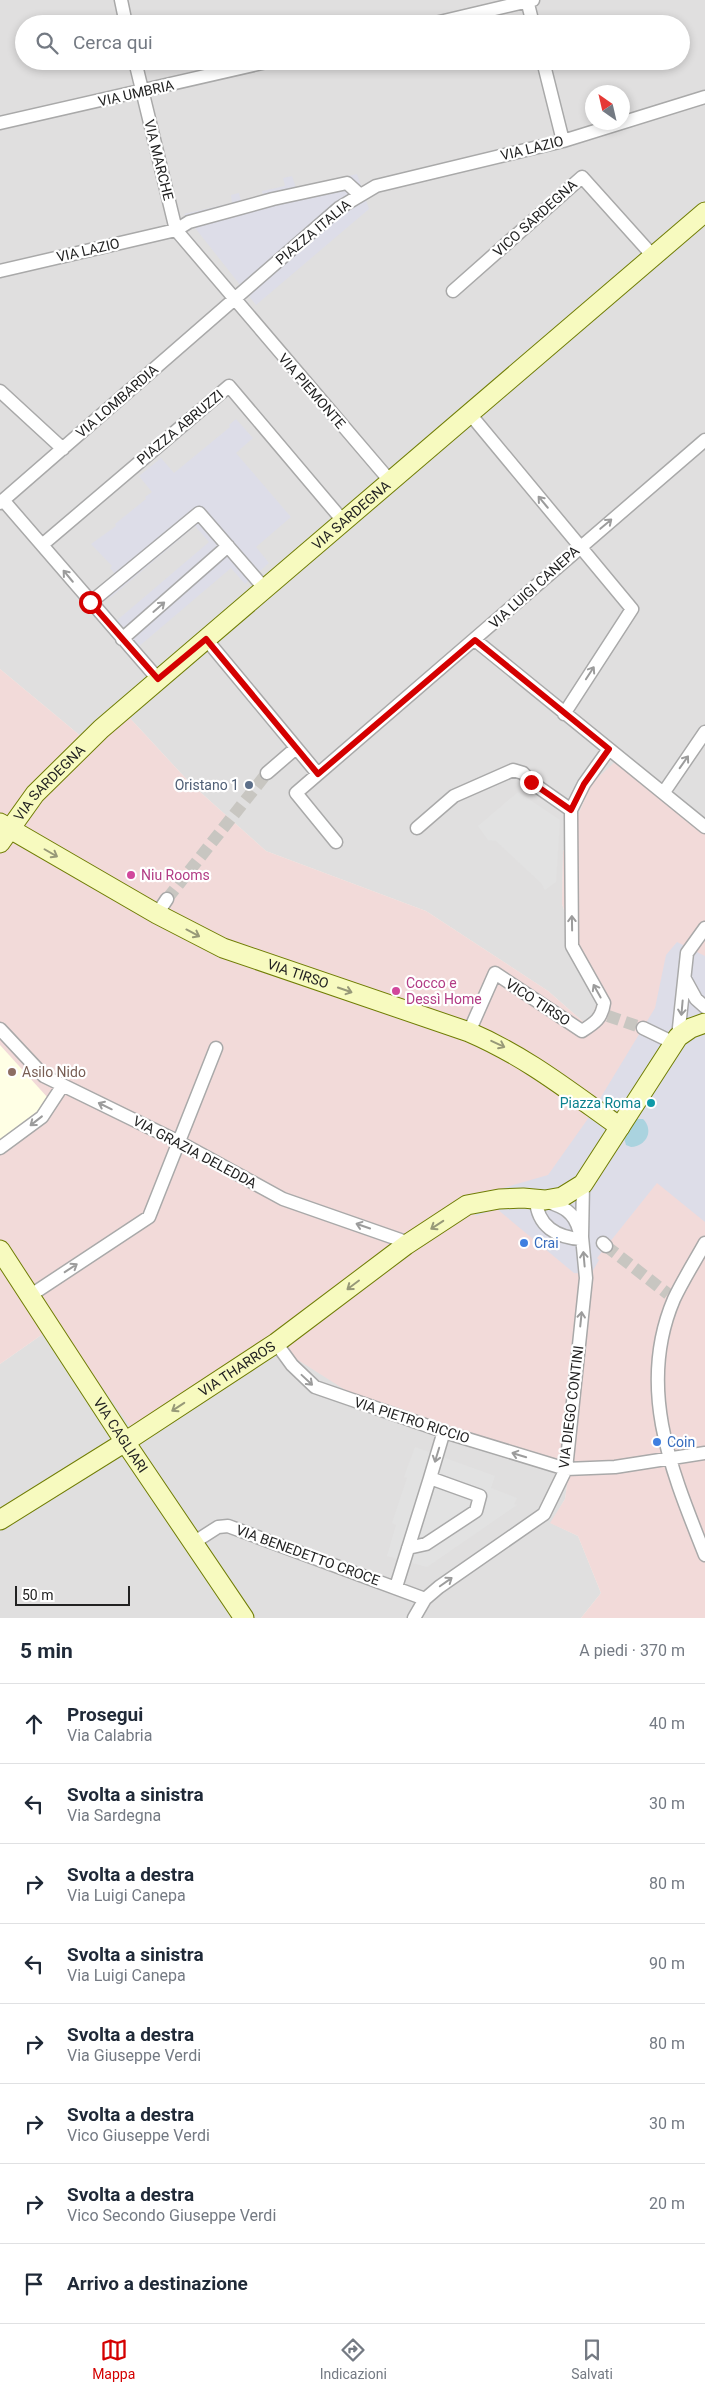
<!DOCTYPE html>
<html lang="it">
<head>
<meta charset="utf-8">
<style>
  :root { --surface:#fff; --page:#f2f2f3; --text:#1f2937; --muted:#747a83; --line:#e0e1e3; --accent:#d40000 }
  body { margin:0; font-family:Roboto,sans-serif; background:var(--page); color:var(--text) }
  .compass { position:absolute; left:585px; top:85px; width:45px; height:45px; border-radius:50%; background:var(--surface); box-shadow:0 2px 8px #0003; rotate:326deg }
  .scale { position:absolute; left:15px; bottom:12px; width:115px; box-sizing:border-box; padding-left:5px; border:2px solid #222; border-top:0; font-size:14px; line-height:18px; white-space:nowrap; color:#222; -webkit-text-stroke:4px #fff; paint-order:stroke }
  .stop { position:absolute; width:15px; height:15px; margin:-11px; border:4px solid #d40000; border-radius:50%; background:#fff }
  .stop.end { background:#d40000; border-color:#fff; box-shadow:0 1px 5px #0008 }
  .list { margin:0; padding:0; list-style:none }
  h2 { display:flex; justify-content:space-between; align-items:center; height:65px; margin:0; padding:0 20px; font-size:21px }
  h2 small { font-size:16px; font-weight:400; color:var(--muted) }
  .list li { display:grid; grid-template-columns:32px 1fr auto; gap:15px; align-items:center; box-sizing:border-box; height:80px; padding:0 20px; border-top:1px solid var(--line) }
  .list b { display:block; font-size:19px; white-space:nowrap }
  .list p { margin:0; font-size:16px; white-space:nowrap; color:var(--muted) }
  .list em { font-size:16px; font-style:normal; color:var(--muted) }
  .icon { flex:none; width:28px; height:28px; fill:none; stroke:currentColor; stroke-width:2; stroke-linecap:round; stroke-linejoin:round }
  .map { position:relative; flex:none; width:705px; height:1618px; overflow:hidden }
  .search { position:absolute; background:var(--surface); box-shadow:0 2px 8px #0003; left:15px; right:15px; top:15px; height:55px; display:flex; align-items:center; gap:12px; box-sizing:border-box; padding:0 18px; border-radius:28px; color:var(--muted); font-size:19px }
  .sheet { height:705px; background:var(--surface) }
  nav { display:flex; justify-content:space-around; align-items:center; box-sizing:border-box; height:70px; border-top:1px solid var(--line); background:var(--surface); font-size:14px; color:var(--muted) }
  nav a { display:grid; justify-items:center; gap:2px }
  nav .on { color:var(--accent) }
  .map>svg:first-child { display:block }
  .residential { fill:#e0dfdf; fill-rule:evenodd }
  .commercial { fill:#f2dad9 }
  .education { fill:#ffffe5 }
  .parking { fill:#e2e2e2 }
  .plaza { fill:#dddde8 }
  .water { fill:#aad3df }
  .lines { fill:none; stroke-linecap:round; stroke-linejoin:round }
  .street-tunnel { stroke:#c8c6c1; stroke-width:12; stroke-dasharray:12 6; stroke-linecap:butt }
  .street-casing { stroke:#a9a9a9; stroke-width:15 }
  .secondary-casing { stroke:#707d05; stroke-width:21 }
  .street { stroke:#fff; stroke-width:12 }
  .secondary { stroke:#f7fabf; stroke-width:19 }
  .oneway { stroke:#9c9c9c }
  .oneway2 { stroke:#979978 }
  .route { stroke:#d40000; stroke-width:6 }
  .service-dot { fill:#5c6f8a; stroke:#fff; stroke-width:2 }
  .hotel-dot { fill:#d1479c; stroke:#fff; stroke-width:2 }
  .education-dot { fill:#8d6e63; stroke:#fff; stroke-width:2 }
  .culture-dot { fill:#0f9aa8; stroke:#fff; stroke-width:2 }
  .shop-dot { fill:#3f7fe0; stroke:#fff; stroke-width:2 }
  .labels { text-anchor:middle; stroke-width:4.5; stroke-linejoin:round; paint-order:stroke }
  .street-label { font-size:14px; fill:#222; stroke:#fff }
  .service-label { font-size:14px; fill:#4e5e75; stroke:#fff; text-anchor:end }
  .hotel-label { font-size:14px; fill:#b23c85; stroke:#fff; text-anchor:start }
  .education-label { font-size:14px; fill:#785e54; stroke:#fff; text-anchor:start }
  .culture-label { font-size:14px; fill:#0d838f; stroke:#fff; text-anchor:end }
  .shop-label { font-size:14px; fill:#366cbe; stroke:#fff; text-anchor:start }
</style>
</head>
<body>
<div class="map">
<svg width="705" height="1618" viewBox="0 0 705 1618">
  <rect width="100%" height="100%" fill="#f2efe9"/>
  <path class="residential" d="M0 0H705V820L591 784 563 852 562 904 597 1003 588 1026 548 991 426 911 266 851 190 783 127 715 83 738 0 669ZM24 24H681V61H24ZM592 92H622V122H592Z
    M57 1324 271 1342 570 1464 565 1499 551 1523 578 1536 601 1593 581 1618H0V1364Z"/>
  <path class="commercial" d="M0 669 83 738 127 715 190 783 266 851 426 911 548 991 588 1026 597 1003 562 904 563 852 591 784 618 759 705 820V1618H581L601 1593 578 1536 550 1523 565 1499 570 1464 369 1405 271 1343 134 1432 57 1324 0 1364Z"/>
  <path class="education" d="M0 1045 48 1098 39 1110 0 1140Z"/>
  <path class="parking" d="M518 792 560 820 556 882 545 890 541 883 496 841 488 840 478 826Z
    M415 1447 495 1476 491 1488 517 1498 514 1504 517 1505 427 1567 387 1556 396 1525 392 1523 407 1478 404 1477Z"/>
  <path class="plaza" d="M357 174 369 209 256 305 184 214 232 203 231 195 239 193 241 201 263 196 262 191 285 186 283 178 292 176 296 188Z
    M236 419 253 438 236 453 291 517 256 547 269 563 245 584 231 568 137 648 115 622 209 542 195 526 110 598 102 587 116 575 110 568 112 566 91 544 116 526 115 524 146 499 145 497 152 492 139 476 161 458 174 473 230 427 229 425Z
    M677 942 705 956V1222L657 1183 597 1258 599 1260 591 1274 574 1273 497 1209 476 1216 468 1198 548 1175 587 1120 655 1008 666 955Z"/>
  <path class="water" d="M636 1119H643C654 1130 647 1146 631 1147L626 1145 624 1138Z"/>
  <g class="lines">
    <path class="street-tunnel" d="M167 899 267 773
      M608 1016 643 1028
      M606 1246 668 1294"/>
    <g class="street-casing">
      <path id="street" d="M121 0 126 24
        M527 0 533 24
        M431 24 533 0
        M135 61 176 230 391 482
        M543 61 563 141
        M0 123 271 61
        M0 271 176 230 189 222 273 199 347 183 359 194
        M453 291 582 177 653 256
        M0 391 63 449
        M470 414 632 609 564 714
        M3 500 158 679
        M0 503 339 208 376 186 563 141 705 97
        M42 545 229 386 344 522
        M91 602 199 513 265 589
        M122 639 228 546
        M206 639 318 774 705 440
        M475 640 705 827
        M267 773 296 748
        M318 774 296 793 336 842
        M664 792 705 732
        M417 828 454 796 513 770 523 773 531 782 571 810
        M157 914 167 899
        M685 979 696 999 705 1007
        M643 1028 674 1043
        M0 1029 44 1076 179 1142 283 1199 409 1243
        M469 1032 495 973 582 1031C595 1023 602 1018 604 1003L572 946 571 810 584 784 609 749
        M678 1037 687 953 705 928
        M0 1148 42 1117 63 1085
        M536 1199C537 1226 557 1238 582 1239
        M546 1201C563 1207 574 1211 579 1230
        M603 1243 606 1246
        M705 1243C695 1261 683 1280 674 1299 636 1388 672 1472 705 1555
        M31 1295 149 1217 216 1048
        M276 1343 292 1365 315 1387 451 1434 566 1469 615 1467 705 1453
        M430 1478 444 1431
        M193 1543 218 1527 228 1526 425 1599
        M396 1587 430 1478 480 1496 476 1511 426 1544 408 1548
        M414 1618 425 1599 439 1587 544 1514 566 1469 586 1278 582 1237 583 1184"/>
    </g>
    <g class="secondary-casing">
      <g id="secondary">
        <path id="s1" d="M0 823 157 914 223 948 469 1032C527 1057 569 1091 620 1127"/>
        <path id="s2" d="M0 843 35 794 101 729 705 212"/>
        <path id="s3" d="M0 1250 125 1442 244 1618"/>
        <path id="s4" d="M0 1520 125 1442 276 1343 406 1245 467 1205 499 1199 523 1198 545 1200 562 1197 583 1184 678 1037 691 1028 705 1023"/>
      </g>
    </g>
    <use href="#street" class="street"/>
    <use href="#secondary" class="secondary"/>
  </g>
  <defs><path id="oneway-shaft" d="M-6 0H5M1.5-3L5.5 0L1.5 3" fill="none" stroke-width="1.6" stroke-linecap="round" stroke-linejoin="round" transform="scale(1.25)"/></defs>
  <g class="oneway">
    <use href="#oneway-shaft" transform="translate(543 502) rotate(-130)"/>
    <use href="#oneway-shaft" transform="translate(606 524) rotate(-40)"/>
    <use href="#oneway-shaft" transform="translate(68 576) rotate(-130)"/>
    <use href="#oneway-shaft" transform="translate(159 607) rotate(-41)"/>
    <use href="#oneway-shaft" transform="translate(590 673) rotate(-57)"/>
    <use href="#oneway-shaft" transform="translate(684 762) rotate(-55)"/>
    <use href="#oneway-shaft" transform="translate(572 923) rotate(-91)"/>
    <use href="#oneway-shaft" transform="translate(597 991) rotate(-119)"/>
    <use href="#oneway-shaft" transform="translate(682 1008) rotate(95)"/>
    <use href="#oneway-shaft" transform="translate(105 1106) rotate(-154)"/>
    <use href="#oneway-shaft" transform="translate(36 1121) rotate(142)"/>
    <use href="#oneway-shaft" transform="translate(363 1226) rotate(-161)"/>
    <use href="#oneway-shaft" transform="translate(584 1259) rotate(-95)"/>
    <use href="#oneway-shaft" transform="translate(71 1268) rotate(-33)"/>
    <use href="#oneway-shaft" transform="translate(581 1319) rotate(-84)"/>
    <use href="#oneway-shaft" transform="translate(307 1380) rotate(43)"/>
    <use href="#oneway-shaft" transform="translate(437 1455) rotate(107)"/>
    <use href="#oneway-shaft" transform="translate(519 1455) rotate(-163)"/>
    <use href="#oneway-shaft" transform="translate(446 1582) rotate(-35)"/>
  </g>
  <g class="oneway2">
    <use href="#oneway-shaft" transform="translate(51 853) rotate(30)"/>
    <use href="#oneway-shaft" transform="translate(193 933) rotate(28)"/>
    <use href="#oneway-shaft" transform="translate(345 990) rotate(19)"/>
    <use href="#oneway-shaft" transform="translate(498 1044) rotate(25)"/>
    <use href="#oneway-shaft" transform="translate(437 1225) rotate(147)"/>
    <use href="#oneway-shaft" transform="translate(353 1285) rotate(143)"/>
    <use href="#oneway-shaft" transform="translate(178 1407) rotate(147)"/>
  </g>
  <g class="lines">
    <path class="route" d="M90 602 158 679 206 639 318 774 475 640 609 749 584 784 571 810 531 782"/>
  </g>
  <circle class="service-dot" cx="249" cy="785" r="5"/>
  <g class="hotel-dot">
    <circle cx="131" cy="875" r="5"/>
    <circle cx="396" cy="991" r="5"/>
  </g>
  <circle class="education-dot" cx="12" cy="1072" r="5"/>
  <circle class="culture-dot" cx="651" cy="1103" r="5"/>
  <g class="shop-dot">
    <circle cx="524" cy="1243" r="5"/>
    <circle cx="657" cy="1442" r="5"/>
  </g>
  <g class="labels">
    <g class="street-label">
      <text transform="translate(136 93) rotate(-13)" y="5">VIA UMBRIA</text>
      <text transform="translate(532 148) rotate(-14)" y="5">VIA LAZIO</text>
      <text transform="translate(159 160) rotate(76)" y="5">VIA MARCHE</text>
      <text transform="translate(535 218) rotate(-42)" y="5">VICO SARDEGNA</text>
      <text transform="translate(313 232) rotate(-40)" y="5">PIAZZA ITALIA</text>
      <text transform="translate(88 250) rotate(-13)" y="5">VIA LAZIO</text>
      <text transform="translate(312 391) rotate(49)" y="5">VIA PIEMONTE</text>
      <text transform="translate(117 401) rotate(-41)" y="5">VIA LOMBARDIA</text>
      <text transform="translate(180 427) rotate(-40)" y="5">PIAZZA ABRUZZI</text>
      <text dy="5" stroke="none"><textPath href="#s2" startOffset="482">VIA SARDEGNA</textPath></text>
      <text transform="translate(534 587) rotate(-42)" y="5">VIA LUIGI CANEPA</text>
      <text dy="5" stroke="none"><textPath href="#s2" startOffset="78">VIA SARDEGNA</textPath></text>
      <text dy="5" stroke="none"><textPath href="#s1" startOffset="335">VIA TIRSO</textPath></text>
      <text transform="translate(538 1002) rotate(33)" y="5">VICO TIRSO</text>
      <text transform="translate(195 1152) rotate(28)" y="5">VIA GRAZIA DELEDDA</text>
      <text dy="5" stroke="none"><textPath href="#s4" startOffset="281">VIA THARROS</textPath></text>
      <text transform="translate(571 1407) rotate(-83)" y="5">VIA DIEGO CONTINI</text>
      <text transform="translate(412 1420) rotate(18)" y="5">VIA PIETRO RICCIO</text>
      <text dy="5" stroke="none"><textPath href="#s3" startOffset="221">VIA CAGLIARI</textPath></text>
      <text transform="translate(308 1555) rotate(20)" y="5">VIA BENEDETTO CROCE</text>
    </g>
    <g class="service-label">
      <text x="239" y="790">Oristano 1</text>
    </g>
    <g class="hotel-label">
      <text x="141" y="880">Niu Rooms</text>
      <text x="406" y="988">Cocco e<tspan x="406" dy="16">Dessì Home</tspan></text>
    </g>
    <g class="education-label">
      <text x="22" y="1077">Asilo Nido</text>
    </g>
    <g class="culture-label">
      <text x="641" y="1108">Piazza Roma</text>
    </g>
    <g class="shop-label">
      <text x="534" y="1248">Crai</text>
      <text x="667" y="1447">Coin</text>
    </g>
  </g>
</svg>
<svg class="compass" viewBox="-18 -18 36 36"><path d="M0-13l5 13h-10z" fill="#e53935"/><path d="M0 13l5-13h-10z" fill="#747a83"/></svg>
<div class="scale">50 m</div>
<div class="stop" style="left:90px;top:602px"></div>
<div class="stop end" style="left:531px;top:782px"></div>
<div class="search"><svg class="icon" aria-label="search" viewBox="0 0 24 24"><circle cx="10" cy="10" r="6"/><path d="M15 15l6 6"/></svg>Cerca qui</div>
</div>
<section class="sheet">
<h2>5 min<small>A piedi · 370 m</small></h2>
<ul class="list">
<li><svg class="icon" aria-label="ahead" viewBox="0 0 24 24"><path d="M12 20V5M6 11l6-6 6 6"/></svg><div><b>Prosegui</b><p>Via Calabria</p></div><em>40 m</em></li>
<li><svg class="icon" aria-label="left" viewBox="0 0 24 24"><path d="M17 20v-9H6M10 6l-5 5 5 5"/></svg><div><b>Svolta a sinistra</b><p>Via Sardegna</p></div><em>30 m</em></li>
<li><svg class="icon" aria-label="right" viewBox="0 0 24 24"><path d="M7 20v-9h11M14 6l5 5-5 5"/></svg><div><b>Svolta a destra</b><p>Via Luigi Canepa</p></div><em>80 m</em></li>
<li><svg class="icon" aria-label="left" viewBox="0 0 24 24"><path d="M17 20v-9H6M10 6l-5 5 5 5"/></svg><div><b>Svolta a sinistra</b><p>Via Luigi Canepa</p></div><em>90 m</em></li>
<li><svg class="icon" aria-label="right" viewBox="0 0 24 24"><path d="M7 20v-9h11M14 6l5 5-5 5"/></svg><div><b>Svolta a destra</b><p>Via Giuseppe Verdi</p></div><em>80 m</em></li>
<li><svg class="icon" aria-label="right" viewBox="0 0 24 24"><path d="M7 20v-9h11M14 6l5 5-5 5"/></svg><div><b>Svolta a destra</b><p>Vico Giuseppe Verdi</p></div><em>30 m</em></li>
<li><svg class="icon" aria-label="right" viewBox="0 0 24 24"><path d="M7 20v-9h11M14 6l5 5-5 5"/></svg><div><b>Svolta a destra</b><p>Vico Secondo Giuseppe Verdi</p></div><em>20 m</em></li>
<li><svg class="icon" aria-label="arrive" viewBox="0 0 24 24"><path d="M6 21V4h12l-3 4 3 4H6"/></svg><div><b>Arrivo a destinazione</b></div></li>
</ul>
</section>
<nav>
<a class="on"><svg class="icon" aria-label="map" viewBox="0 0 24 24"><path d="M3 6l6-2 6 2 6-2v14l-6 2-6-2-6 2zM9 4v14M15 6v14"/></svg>Mappa</a>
<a><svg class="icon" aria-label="directions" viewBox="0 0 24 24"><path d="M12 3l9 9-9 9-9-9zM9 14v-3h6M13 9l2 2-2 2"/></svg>Indicazioni</a>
<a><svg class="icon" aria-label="saved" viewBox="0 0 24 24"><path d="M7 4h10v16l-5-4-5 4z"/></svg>Salvati</a>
</nav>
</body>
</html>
